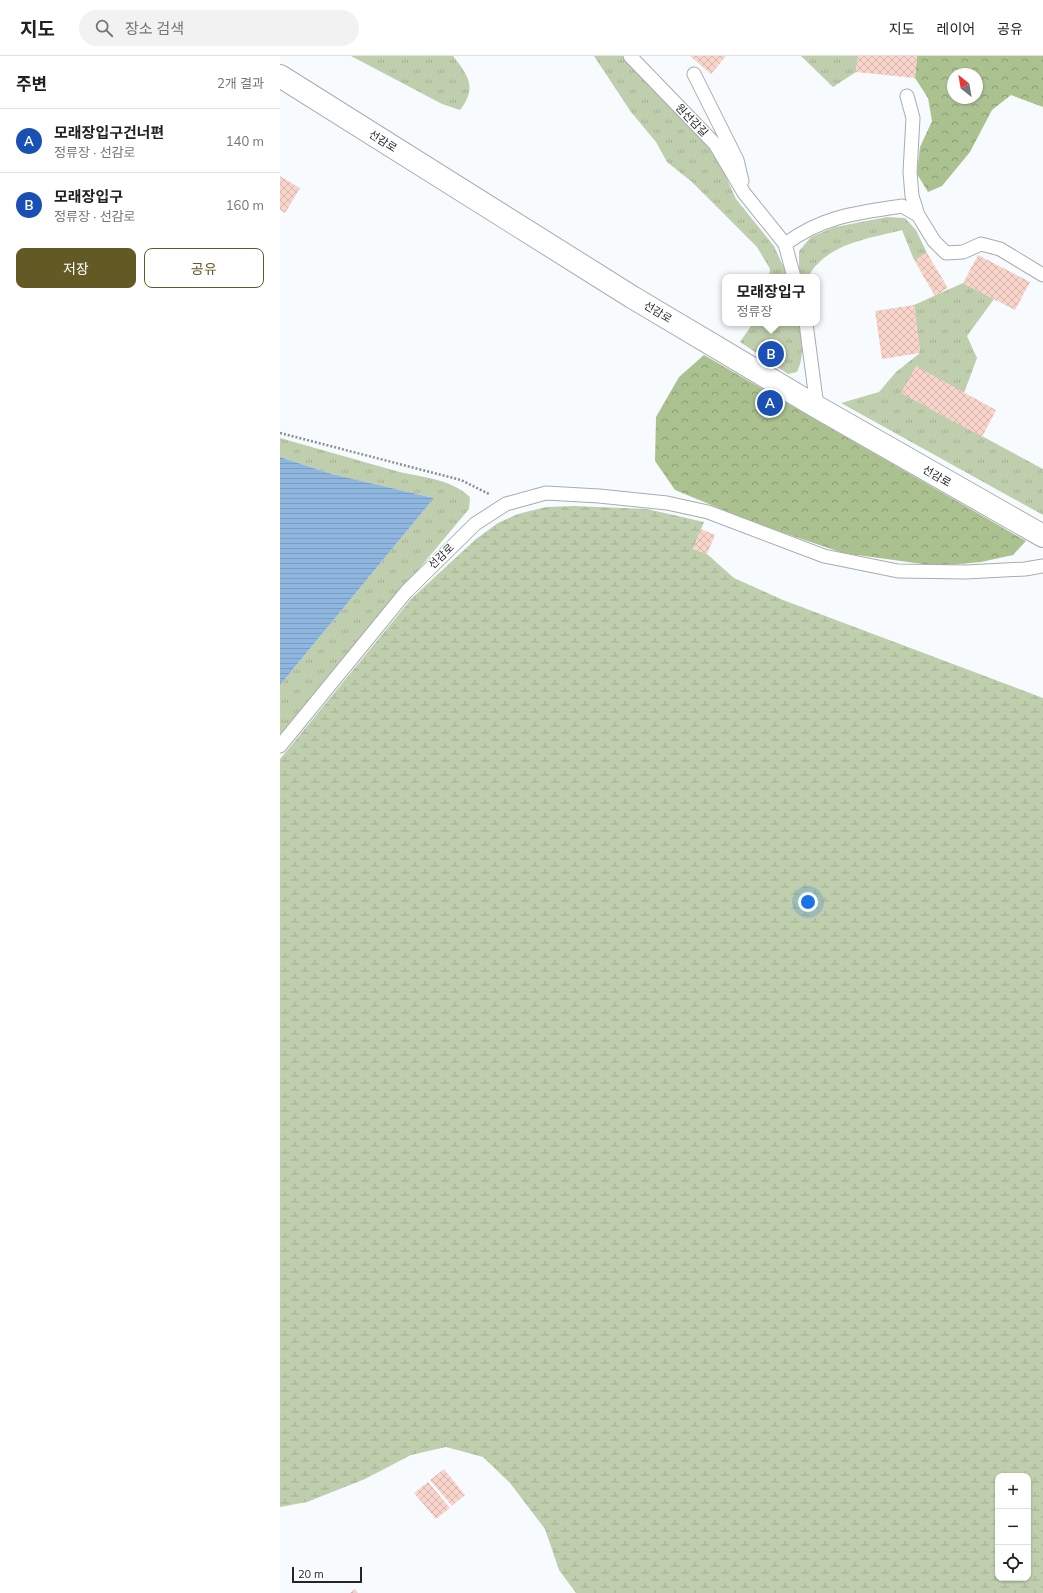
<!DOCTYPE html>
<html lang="ko">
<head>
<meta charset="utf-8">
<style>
  :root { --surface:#fff; --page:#f2f2f2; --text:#202124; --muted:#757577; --line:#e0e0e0; --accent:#635925 }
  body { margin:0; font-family:Mulish,"Noto Sans KR",sans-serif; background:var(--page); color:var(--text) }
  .controls { position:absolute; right:12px; bottom:12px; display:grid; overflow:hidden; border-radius:8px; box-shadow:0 1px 3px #0004 }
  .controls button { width:36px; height:36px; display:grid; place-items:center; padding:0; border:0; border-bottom:1px solid var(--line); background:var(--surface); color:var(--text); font:20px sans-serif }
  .compass { position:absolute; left:667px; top:12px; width:36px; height:36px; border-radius:50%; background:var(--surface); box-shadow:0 1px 3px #0004; rotate:329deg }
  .scale { position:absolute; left:12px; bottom:10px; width:70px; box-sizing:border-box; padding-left:4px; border:2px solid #232527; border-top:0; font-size:11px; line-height:14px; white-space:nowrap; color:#232527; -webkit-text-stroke:3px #fff; paint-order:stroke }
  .you { position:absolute; left:528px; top:846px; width:14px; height:14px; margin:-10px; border:3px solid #fff; border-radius:50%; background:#1a73e8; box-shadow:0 0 0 6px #1a73e833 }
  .badge { display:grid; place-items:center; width:26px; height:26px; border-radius:50%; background:var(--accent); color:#fff; font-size:13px; font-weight:700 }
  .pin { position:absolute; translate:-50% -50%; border:2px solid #fff; box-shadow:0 1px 4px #0006 }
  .popup { position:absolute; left:442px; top:218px; width:98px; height:52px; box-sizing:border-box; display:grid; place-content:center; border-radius:8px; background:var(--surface); filter:drop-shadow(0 1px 3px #0005); font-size:13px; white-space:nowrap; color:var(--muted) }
  .popup b { font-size:15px; color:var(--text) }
  .popup::after { content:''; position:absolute; left:50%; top:100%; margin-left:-8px; border:8px solid transparent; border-top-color:var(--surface) }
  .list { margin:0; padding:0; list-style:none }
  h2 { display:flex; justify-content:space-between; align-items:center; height:52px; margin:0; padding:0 16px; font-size:17px }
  h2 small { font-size:13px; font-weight:400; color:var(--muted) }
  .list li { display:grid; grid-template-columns:26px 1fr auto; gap:12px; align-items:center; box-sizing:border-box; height:64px; padding:0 16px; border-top:1px solid var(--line) }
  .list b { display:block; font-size:15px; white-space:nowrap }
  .list p { margin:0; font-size:13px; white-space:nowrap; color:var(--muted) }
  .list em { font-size:13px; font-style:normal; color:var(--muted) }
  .actions { display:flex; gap:8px; padding:12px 16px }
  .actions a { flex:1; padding:9px 0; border:1px solid var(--accent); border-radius:8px; text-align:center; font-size:14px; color:var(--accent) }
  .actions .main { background:var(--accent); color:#fff }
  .icon { flex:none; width:22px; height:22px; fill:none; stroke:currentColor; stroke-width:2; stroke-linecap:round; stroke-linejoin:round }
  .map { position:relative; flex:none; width:763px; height:1537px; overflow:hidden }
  header { display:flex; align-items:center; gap:24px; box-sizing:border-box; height:56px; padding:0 20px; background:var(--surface); border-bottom:1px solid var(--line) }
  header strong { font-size:19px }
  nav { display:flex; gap:22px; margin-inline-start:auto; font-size:14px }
  .search { width:280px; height:36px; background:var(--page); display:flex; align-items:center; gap:10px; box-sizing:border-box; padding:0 14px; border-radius:22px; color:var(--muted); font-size:15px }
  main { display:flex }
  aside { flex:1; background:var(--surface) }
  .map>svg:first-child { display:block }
  .grass { fill:url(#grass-tufts) }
  .forest { fill:url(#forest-crowns); fill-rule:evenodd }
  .wetland { fill:url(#wetland-marsh); fill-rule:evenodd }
  .water { fill:url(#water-rules) }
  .building { fill:url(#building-cross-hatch) }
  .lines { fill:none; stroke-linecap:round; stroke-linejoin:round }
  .service-casing { stroke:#a7acb1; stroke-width:15 }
  .tertiary-casing { stroke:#a7acb1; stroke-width:24 }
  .path { stroke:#8b8e90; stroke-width:2.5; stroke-dasharray:2 2; stroke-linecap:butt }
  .service { stroke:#fff; stroke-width:13 }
  .tertiary { stroke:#fff; stroke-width:22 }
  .labels { text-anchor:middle; stroke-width:3; stroke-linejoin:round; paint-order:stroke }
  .street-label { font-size:11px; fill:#232527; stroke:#fff }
</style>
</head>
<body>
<header>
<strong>지도</strong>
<div class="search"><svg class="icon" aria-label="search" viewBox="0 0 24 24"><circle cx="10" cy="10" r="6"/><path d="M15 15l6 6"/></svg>장소 검색</div>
<nav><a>지도</a><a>레이어</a><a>공유</a></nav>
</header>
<main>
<aside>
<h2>주변<small>2개 결과</small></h2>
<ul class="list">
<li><span class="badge" style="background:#1a4fb4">A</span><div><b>모래장입구건너편</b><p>정류장 · 선감로</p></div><em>140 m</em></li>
<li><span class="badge" style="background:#1a4fb4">B</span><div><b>모래장입구</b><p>정류장 · 선감로</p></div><em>160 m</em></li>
</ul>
<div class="actions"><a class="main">저장</a><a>공유</a></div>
</aside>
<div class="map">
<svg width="763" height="1537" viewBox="0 0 763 1537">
  <defs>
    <pattern id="grass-tufts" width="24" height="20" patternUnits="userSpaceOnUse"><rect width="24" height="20" fill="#bfceac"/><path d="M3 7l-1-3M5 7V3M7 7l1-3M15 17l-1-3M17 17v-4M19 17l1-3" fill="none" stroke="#a4b194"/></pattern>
    <pattern id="forest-crowns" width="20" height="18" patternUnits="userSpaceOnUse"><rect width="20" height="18" fill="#abc18f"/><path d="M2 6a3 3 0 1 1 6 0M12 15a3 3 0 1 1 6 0" fill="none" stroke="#8b9d75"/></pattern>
    <pattern id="wetland-marsh" width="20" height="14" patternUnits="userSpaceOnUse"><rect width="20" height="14" fill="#bfceac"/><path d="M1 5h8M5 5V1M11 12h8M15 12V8" fill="none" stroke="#a4b194"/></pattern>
    <pattern id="water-rules" width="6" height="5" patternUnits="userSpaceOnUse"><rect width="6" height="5" fill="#8eb6de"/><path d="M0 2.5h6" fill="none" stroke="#7a9cbe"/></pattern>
    <pattern id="building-cross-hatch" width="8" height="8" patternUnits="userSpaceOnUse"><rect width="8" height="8" fill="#f9d4ca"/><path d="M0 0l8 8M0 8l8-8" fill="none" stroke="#d5b6ae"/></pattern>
  </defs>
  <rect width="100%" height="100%" fill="#f8fbfe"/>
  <path class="grass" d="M71 0H173C189 20 197 32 180 54L162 48Z
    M314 0H344L427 86 443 114 456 143 494 190 508 221H489L490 213 477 191 412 126 387 106 376 86 351 56Z
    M521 0H578L576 16 553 31Z
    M607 161 625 162 636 174 647 197 634 204 622 174C588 183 547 187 528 221H523L519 214V195L531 181 555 171Z
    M683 227 714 243 687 280 697 302 684 337H622L763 413V459L561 347 599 336 616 316 640 297 634 249Z
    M473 267H518C522 285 525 299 517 316L508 318 460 286Z
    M0 382C39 393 77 404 116 415 142 422 170 422 190 441L189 453 0 679V629L154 442 52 418 0 401Z"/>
  <path class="forest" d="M637 0H763V51L731 39 712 54 690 96 662 130 648 136 637 118 640 91 652 65 648 42 635 22ZM673 18H697V42H673Z
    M424 299 746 485 733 499 701 506 657 510 563 497 475 467 395 434 375 405 376 361 399 321Z"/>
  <path class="wetland" d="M294 450 367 453 424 466 413 493 427 498 454 522 503 544 763 642V1537H296L279 1514 265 1473 230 1427 203 1401 166 1391 131 1399 85 1423 27 1446 0 1451V703L132 542 196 483 218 467 238 458 266 451ZM718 1420H748V1522H718Z"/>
  <path class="water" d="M0 401 52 418 154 442 0 629Z"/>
  <path class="building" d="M410 0H446L431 18Z
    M578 0H637L635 22 576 16Z
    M0 120 20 132 5 157 0 154Z
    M647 197 668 232 655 240 634 204Z
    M698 199 750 226 735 254 683 227Z
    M634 249 640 297 602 303 595 255Z
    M636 310 716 354 702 381 621 337Z
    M421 473 435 479 427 498 413 493Z
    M164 1413 185 1439 172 1450 150 1424Z
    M148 1426 170 1452 156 1463 134 1437Z
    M75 1533 78 1537H70Z"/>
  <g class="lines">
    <g class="service-casing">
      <path id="service" d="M350 0 435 88 464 137 505 188 514 221
        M414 18 457 104 462 125
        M627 40 633 62 630 116 632 140 638 159
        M505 188C544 160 576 157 622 150L638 159 654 185 666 197 683 196 701 188 720 193 763 219
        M526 267 537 351
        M0 690 126 536 195 468 226 448 266 437 319 440 387 447 428 456 544 500 618 515 686 516 745 513 763 510"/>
    </g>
    <g class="tertiary-casing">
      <path id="tertiary" d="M0 20 352 241 537 351 763 480"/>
    </g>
    <path class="path" d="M0 377 181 424 209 438"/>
    <use href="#service" class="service"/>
    <use href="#tertiary" class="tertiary"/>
  </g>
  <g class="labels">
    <g class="street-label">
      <text transform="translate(412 64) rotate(46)" y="4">원선감길</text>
      <text transform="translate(103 85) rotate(32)" y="4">선감로</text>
      <text transform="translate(378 256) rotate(31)" y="4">선감로</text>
      <text transform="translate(657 420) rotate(30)" y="4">선감로</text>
      <text transform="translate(161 500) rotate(-45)" y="4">선감로</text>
    </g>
  </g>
</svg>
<div class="controls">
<button>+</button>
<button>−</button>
<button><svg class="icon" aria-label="locate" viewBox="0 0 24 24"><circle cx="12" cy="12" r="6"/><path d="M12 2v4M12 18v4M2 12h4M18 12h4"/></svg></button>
</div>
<svg class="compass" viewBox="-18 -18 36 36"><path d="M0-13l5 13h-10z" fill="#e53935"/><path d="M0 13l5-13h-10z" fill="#757577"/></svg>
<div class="scale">20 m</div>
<div class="you"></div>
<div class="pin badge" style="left:490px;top:347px;background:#1a4fb4">A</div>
<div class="pin badge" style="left:491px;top:298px;background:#1a4fb4">B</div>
<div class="popup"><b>모래장입구</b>정류장</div>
</div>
</main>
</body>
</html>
